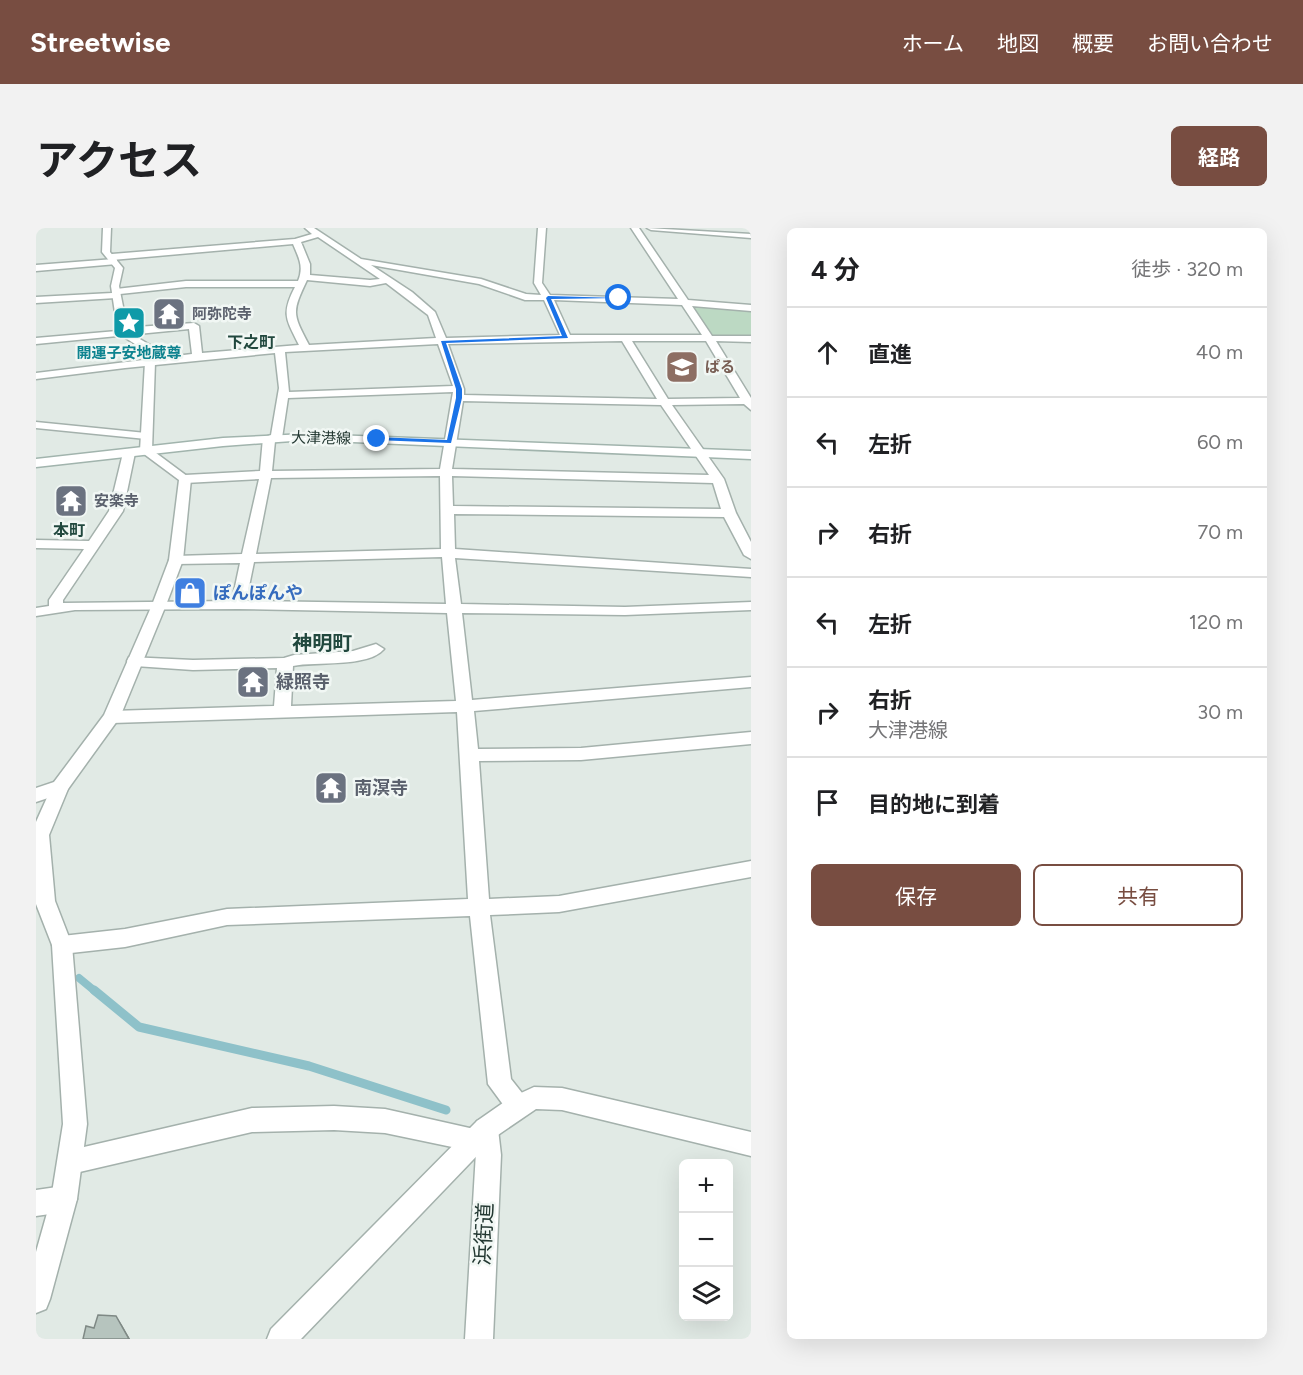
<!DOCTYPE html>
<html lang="ja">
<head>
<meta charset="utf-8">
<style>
  :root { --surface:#fff; --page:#f2f2f2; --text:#202124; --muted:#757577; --line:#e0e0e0; --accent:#784d41 }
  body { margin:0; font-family:Figtree,"Noto Sans JP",sans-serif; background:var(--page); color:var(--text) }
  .controls { position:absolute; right:18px; bottom:18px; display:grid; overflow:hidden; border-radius:9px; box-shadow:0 6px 24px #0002 }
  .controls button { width:54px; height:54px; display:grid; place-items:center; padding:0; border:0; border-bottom:2px solid var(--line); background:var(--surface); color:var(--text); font:30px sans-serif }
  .stop { position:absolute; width:18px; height:18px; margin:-14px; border:4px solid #1a73e8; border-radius:50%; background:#fff }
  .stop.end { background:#1a73e8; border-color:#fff; box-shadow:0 2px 6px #0008 }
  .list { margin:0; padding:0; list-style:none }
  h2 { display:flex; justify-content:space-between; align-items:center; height:78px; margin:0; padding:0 24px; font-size:26px }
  h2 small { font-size:20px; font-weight:400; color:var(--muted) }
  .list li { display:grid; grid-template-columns:39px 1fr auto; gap:18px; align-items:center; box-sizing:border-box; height:90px; padding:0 24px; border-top:2px solid var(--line) }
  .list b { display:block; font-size:22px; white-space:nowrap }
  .list p { margin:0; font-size:20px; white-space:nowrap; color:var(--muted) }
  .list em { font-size:20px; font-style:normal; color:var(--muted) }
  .actions { display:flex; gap:12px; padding:18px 24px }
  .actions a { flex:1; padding:14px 0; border:2px solid var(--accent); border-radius:9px; text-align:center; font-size:21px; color:var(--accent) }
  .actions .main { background:var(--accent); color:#fff }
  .icon { flex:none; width:33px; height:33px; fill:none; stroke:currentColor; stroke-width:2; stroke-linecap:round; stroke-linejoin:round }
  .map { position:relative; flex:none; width:715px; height:1111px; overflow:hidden; border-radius:9px }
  header { display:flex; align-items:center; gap:36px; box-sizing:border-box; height:84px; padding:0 30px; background:var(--accent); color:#fff }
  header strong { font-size:28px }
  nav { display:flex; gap:33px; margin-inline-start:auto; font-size:21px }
  .intro { display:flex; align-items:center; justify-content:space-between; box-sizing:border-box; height:144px; padding:0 36px }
  h1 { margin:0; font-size:42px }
  .button { padding:15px 27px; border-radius:9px; background:var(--accent); color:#fff; font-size:21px; font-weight:700 }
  main { display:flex; gap:36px; padding:0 36px }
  aside { flex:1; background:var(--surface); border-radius:9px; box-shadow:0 6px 24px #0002 }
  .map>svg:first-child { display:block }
  .green { fill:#bcd9c3 }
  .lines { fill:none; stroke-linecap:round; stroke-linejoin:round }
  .stream-far1 { stroke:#8ec1c9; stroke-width:8 }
  .stream { stroke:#8ec1c9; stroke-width:9 }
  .minor-casing { stroke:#a4b1ac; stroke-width:3 }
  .tertiary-casing { stroke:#a4b1ac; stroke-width:3 }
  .secondary-casing { stroke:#a1b4ad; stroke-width:3 }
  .minor { fill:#fff; fill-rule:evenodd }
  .tertiary { fill:#fff; fill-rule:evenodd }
  .secondary { fill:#fff; fill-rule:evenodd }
  .shaded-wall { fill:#7f8985 }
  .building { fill:#b6c4be; stroke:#7f8985; stroke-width:1.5 }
  .route { fill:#1a73e8 }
  .labels { text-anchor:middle; stroke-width:5; stroke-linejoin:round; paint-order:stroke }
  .far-worship-label { font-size:15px; font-weight:bold; fill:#5b616d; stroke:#f1f7f4; text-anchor:start }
  .far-culture-label { font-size:15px; font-weight:bold; fill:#0d838f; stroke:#f1f7f4 }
  .far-education-label { font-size:15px; font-weight:bold; fill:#785e54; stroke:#f1f7f4; text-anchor:start }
  .far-street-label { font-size:15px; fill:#233832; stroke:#f1f7f4 }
  .far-neighbourhood-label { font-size:16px; font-weight:bold; fill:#21483e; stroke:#f1f7f4 }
  .shop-label { font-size:18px; font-weight:bold; fill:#366cbe; stroke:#f1f7f4; text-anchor:start }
  .worship-label { font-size:18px; font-weight:bold; fill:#5b616d; stroke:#f1f7f4; text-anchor:start }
  .neighbourhood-label { font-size:20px; font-weight:bold; fill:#21483e; stroke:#f1f7f4 }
  .near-street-label { font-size:21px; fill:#233832; stroke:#f1f7f4 }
</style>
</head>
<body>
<header>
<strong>Streetwise</strong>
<nav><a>ホーム</a><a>地図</a><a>概要</a><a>お問い合わせ</a></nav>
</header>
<div class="intro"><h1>アクセス</h1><a class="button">経路</a></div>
<main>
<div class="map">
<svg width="715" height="1111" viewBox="0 0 715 1111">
  <rect width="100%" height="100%" fill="#e1eae5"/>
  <path class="green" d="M654 76 715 82V109H676Z"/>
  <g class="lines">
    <path class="stream-far1" d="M43 750 60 764"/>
    <path class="stream" d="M58 762 103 799 273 838 410 882"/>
    <g class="minor-casing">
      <path id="minor" d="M269 0H278L325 31 445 51 490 66 505 67 498 55 502 0H510L506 55 514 67 642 71 595 0H603L652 72 715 77V83L656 78 676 108H715V114L680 113 715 170V182L708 176 636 177 688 251 700 285 715 314V331L708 327 688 289 418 286 419 321 715 341V349L419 330 425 376 589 379 715 374V382L589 387 426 385 436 472 715 449V459L438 483 442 521 545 520 715 504V516L545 532 443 533 453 671 523 668 715 633V649L523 684 454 687 475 851 490 870 494 878 490 886 482 889 474 886 452 856 434 688 191 697 89 719 26 726 19 723 16 717 19 711 26 708 89 701 191 681 432 671 421 484 76 495 70 493 68 489 70 485 76 483 238 478 241 440 157 442 99 438 93 437 91 433 93 429 157 432 248 430 258 427 317 423 340 416 348 421C332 440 280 433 257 438L255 478 420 473 411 385 202 381 39 382 0 388V380L13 378V372L48 321 0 320V312L53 313 73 283 87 225 93 221 99 225 87 283 27 372V375L196 373 204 335 140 336 133 332 140 328 206 326 223 251 149 255 143 251 149 247 224 243 227 210 235 207 243 160 239 125 89 140 0 151V145L156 126 153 101 0 116V110L81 103 86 100 158 95 163 98 166 125 263 117C250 91 245 86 259 59H150L84 66 80 70 0 75V69L76 65 80 61 150 53H262C268 39 263 30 257 16L76 32 72 29 76 26 259 11 276 6ZM282 9 344 51 334 52 274 47V36L265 14ZM335 37 443 56 489 72H508L524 107 410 110 399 84 376 64ZM271 52 334 58 350 55 392 87 400 110 273 117C256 85 256 84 271 52ZM518 72 646 77 666 107H534ZM586 113 621 171 428 167V161L412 116ZM596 113H670L704 170 632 171ZM402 116 417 158 253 164 249 124ZM417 164 404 241 236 243 239 213 246 210 252 170ZM427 173 625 177 673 247 416 241ZM404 248 405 321 220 326 235 250ZM416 248 677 255 685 281 417 278ZM406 329 410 376 210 373 218 334Z
        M611 0 715 6V10L615 2Z
        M78 31 81 32V36L0 43V37Z
        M0 194 110 205 116 208 110 211 0 200Z
        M24 552 30 554 33 559 30 564 0 574V560Z
        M298 878 349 881 438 901 441 893 450 889 459 893 462 901 465 927 457 1111H429L440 924 349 905 298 902 216 904 35 946 26 943 23 934 26 925 35 922 216 880Z
        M28 958 37 962 41 971 37 980 28 984 0 988V962Z"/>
    </g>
    <g class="tertiary-casing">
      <path id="tertiary" d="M67 0H75L74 24 87 40 83 58 92 104 114 117 119 134 116 222 155 251 147 332 130 377 84 489 32 561 13 607 19 673 36 717 51 896 41 971 14 1071 10 1081 0 1085V1024L15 971 27 896 16 717 0 676V594L18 554 68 487 116 377 133 332 143 252 104 223 109 134 105 120 82 105 75 58 79 40 66 24Z
        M498 859 526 860 715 904V928L526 882 500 881 459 909 265 1111H231L235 1101 441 893 474 870Z"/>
    </g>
    <g class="secondary-casing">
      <path id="secondary" d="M270 206 715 223V231L270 212 187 218 0 239V231L187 210Z"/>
    </g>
    <use href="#minor" class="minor"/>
    <use href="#tertiary" class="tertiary"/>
    <use href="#secondary" class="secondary"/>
  </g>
  <path class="shaded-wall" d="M80 1088 86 1097 94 1111H93Z"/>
  <path class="building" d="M62 1087 80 1088 93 1111H47L50 1098 58 1100Z"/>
  <path class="route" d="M512 68 585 70 515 71 532 110 410 115 426 161V170L415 215 339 212 341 209 411 212 420 170V161L405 113 526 108 510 70Z"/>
  <defs>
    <g id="temple-square" transform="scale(1.725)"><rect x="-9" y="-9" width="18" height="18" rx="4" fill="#6b7280" stroke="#f1f7f4"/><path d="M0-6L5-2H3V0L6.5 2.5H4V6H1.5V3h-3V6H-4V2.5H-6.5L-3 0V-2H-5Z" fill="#fff"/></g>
    <g id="sight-square" transform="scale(1.725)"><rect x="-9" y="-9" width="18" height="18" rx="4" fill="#0f9aa8" stroke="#f1f7f4"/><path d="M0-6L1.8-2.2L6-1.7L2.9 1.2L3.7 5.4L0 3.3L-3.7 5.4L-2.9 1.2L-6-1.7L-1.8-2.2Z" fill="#fff"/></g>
    <g id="school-square" transform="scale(1.725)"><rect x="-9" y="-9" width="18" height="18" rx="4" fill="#8d6e63" stroke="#f1f7f4"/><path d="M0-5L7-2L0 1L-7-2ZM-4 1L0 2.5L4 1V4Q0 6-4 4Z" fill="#fff"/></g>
    <g id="shop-square" transform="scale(1.725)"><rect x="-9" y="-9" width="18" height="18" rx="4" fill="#3f7fe0" stroke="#f1f7f4"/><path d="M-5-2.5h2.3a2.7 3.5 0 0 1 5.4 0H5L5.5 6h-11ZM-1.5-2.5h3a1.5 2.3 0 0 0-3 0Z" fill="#fff"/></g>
  </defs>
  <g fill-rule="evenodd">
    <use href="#temple-square" x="133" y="86"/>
    <use href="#sight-square" x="93" y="95"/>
    <use href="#school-square" x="646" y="139"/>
    <use href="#temple-square" x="35" y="273"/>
    <use href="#shop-square" x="154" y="365"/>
    <use href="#temple-square" x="217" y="454"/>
    <use href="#temple-square" x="295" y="560"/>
  </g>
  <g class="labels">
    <g class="far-worship-label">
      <text x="156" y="91">阿弥陀寺</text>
      <text x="58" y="278">安楽寺</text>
    </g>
    <g class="far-culture-label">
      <text x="93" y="130">開運子安地蔵尊</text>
    </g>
    <g class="far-education-label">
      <text x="669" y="144">ぱる</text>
    </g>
    <g class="far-street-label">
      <text transform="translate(285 210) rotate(1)" y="5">大津港線</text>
    </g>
    <g class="far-neighbourhood-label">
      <text x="215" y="120">下之町</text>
      <text x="33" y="308">本町</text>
    </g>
    <g class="shop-label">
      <text x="177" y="371">ぽんぽんや</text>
    </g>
    <g class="worship-label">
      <text x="240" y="460">緑照寺</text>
      <text x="318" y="566">南溟寺</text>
    </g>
    <g class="neighbourhood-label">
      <text x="286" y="422">神明町</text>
    </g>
    <g class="near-street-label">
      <text transform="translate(448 1006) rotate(-87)" y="7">浜街道</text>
    </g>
  </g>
</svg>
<div class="controls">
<button>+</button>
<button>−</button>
<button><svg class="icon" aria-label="layers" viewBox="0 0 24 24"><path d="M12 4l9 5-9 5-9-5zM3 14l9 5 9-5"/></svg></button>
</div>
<div class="stop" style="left:583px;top:70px"></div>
<div class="stop end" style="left:341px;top:211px"></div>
</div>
<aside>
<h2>4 分<small>徒歩 · 320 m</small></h2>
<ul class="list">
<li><svg class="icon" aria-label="ahead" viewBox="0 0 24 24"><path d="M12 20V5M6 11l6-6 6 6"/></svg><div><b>直進</b></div><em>40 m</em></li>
<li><svg class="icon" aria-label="left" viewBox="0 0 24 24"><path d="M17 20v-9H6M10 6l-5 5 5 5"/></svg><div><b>左折</b></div><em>60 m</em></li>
<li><svg class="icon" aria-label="right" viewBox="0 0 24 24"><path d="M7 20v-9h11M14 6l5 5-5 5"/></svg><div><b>右折</b></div><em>70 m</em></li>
<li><svg class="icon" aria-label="left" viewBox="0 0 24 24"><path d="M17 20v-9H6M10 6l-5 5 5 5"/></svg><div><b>左折</b></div><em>120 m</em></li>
<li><svg class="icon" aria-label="right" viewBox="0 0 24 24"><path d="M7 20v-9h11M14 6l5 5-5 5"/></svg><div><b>右折</b><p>大津港線</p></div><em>30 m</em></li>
<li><svg class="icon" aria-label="arrive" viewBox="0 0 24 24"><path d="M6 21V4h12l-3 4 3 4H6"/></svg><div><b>目的地に到着</b></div></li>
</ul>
<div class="actions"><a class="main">保存</a><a>共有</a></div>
</aside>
</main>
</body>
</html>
